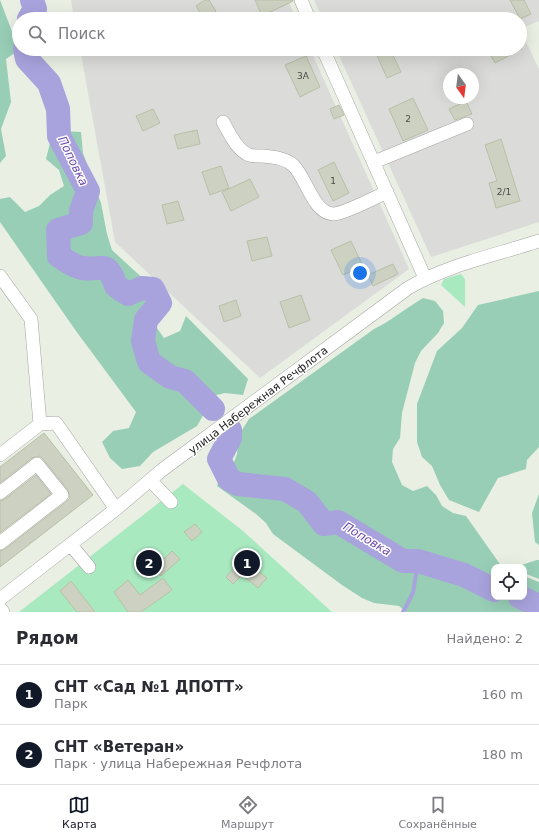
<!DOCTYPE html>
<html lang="ru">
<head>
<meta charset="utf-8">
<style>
  :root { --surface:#fff; --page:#f7f7f7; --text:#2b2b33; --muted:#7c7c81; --line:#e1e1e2; --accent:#111827 }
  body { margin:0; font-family:"DejaVu Sans",sans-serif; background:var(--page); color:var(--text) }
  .controls { position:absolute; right:12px; bottom:12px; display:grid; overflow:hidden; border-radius:8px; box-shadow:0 4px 16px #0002 }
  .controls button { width:36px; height:36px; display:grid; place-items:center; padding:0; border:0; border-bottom:1px solid var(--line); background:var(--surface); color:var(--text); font:20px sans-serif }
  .compass { position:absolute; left:443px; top:68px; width:36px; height:36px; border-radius:50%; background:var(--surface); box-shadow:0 4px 16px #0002; rotate:166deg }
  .you { position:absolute; left:360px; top:273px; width:14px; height:14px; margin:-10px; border:3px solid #fff; border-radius:50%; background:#1a73e8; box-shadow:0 0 0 6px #1a73e833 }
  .badge { display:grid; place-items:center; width:26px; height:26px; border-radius:50%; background:var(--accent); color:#fff; font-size:13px; font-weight:700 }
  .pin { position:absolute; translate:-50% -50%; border:2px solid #fff; box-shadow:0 1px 4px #0006 }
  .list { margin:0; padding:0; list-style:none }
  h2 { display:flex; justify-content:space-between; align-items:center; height:52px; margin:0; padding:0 16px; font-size:17px }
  h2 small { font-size:13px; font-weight:400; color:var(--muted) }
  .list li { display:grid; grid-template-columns:26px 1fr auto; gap:12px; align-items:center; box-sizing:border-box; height:60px; padding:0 16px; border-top:1px solid var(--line) }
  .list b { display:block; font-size:15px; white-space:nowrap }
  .list p { margin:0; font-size:13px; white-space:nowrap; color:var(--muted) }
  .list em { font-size:13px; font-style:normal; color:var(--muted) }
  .icon { flex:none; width:22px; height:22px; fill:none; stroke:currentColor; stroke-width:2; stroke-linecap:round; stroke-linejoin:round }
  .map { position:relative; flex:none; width:539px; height:612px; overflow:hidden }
  .search { position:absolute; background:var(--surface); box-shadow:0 4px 16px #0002; left:12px; right:12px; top:12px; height:44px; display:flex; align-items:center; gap:10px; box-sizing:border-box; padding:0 14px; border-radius:22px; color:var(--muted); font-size:15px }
  .sheet { height:172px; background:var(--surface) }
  nav { display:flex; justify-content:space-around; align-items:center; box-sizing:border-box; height:56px; border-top:1px solid var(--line); background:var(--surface); font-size:11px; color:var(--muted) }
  nav a { display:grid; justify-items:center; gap:2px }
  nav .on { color:var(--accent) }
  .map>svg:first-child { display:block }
  .residential { fill:#dbdbda; fill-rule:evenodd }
  .grass { fill:#a9e9c0 }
  .forest { fill:#98ceb6 }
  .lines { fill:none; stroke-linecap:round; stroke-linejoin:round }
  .stream { stroke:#a8a3dc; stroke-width:4 }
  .river { stroke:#a8a3dc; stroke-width:24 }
  .building { fill:#ccd1c1; stroke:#b8c0a6 }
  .minor-casing { stroke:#a4a4a4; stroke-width:14 }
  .minor { stroke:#fff; stroke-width:13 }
  .labels { text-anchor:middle; stroke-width:3; stroke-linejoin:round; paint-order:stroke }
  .number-label { font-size:9px; fill:#494a46 }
  .street-label { font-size:11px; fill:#1d1d1d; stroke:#fff }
  .water-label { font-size:12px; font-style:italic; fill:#6c4aad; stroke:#fff }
</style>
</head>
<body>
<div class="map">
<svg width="539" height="612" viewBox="0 0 539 612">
  <rect width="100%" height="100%" fill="#e9efe3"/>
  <path class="residential" d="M71 0H288L296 19H74Z
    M314 0H539V21L520 29 539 69V222L431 257 336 49H520V19H323ZM449 74H473V98H449Z
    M80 49H310L409 269 260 378 115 242Z"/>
  <path class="grass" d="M461 274 465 279V307L441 285 444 279Z
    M183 484 243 531 332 612H19Z"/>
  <path class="forest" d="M0 0 19 50 6 59 11 102 1 129 6 156 0 163Z
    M64 131 81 132 83 153 101 203 107 234 112 250 150 285 155 309V325L164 338 180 331 186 316 248 379 243 395 225 393 208 397 205 412 197 426 153 452 140 466 122 469 110 458 102 442 113 431 129 428 136 412 76 331 0 222V199L10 197 25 212 39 206 50 195 64 186 59 170 46 159 50 143Z
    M539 291V447L527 460 526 469 498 478 479 512 449 500 440 485 432 466 422 457 417 442V404L437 351 462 328 478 305Z
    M423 298 435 301 443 311 444 323 438 333 421 351 415 363 402 413 400 438 393 449 392 462 402 485 413 491 427 486 436 495 442 506 453 513 466 516 502 567H494V597H524V576L539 582V612H406L399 606 374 603 362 598 342 585 273 534 266 523 256 514 217 486 222 474 233 465 237 454 238 442 242 430 249 419 374 329C391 321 406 308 423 298Z
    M539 494V545L535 542 532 513Z
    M537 560H539V579L524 573V567H515Z"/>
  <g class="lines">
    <path class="stream" d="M403 612 413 593 418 561"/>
    <path class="river" d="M29 19 35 9 32 0
      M25 49 27 59 49 83 58 109 59 136 88 191 81 211V223L58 230 59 256C66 261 73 266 82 268 103 271 107 259 116 286L128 294 142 288 153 289 160 303 146 320 143 341 149 362 170 377 185 381 213 409
      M230 430V438L219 459 229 479 238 484 285 489 307 502 324 524 338 522 403 561H418L464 575 494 590
      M520 597 539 606"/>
  </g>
  <path class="building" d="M205 0H209L216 11 204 19 196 6Z
    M255 0H293V1L262 16Z
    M510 0H524L531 14 520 19Z
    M374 49H390L401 72 387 78Z
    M487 49H522L495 63Z
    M306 56 320 87 300 97 285 65Z
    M413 98 428 130 403 141 389 109Z
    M466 101 472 114 455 120 449 109Z
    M339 105 344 115 334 119 330 109Z
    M153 109 160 123 143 131 136 116Z
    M197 130 200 144 178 149 174 135Z
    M501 139 520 201 496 208 489 183 497 181 485 145Z
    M334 162 349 193 333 201 318 170Z
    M221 166 229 188 210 195 202 172Z
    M250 179 259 197 231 211 222 192Z
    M178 201 184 220 167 224 162 205Z
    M267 237 272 256 252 261 247 241Z
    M351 241 363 266 343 275 331 250Z
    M393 264 398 274 373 286 368 275Z
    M301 295 310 320 289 328 280 302Z
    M236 300 241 316 224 322 219 306Z
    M44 433 93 495 0 567V551L5 549 67 501 70 498 68 490 43 459 40 456 32 458 0 483V467Z
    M36 475 51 494 0 533V501L5 499Z
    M195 524 202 532 192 541 184 532Z
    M172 551 180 559 161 576 154 569Z
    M250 565 267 578 258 588 242 575Z
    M233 569 241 576 233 584 226 577Z
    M163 578 172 590 141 612H128L114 592 128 580 140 595Z
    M71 581 95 612H77L60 591Z"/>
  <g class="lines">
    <g class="minor-casing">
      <path id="minor" d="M301 0 309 19
        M323 49 425 278
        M223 122C230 134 236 149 249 155 253 156 258 156 262 156 273 157 285 158 293 165 306 177 313 213 333 214 344 214 376 197 387 192
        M374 162 467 124
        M0 276 31 319 40 424
        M0 455 40 424 56 423 116 509
        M150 480 171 502
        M0 493 37 464 62 495 0 543
        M71 545 89 567
        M0 599 116 509 162 470 408 288C447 265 496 255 539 241
        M0 608 3 612"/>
    </g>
    <use href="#minor" class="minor"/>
  </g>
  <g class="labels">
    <g class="number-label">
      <text x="303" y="79">3А</text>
      <text x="408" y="122">2</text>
      <text x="333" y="184">1</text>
      <text x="504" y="195">2/1</text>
    </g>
    <g class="street-label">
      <text transform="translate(258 400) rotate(-37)" y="4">улица Набережная Речфлота</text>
    </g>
    <g class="water-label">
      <text transform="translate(73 161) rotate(64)" y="4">Поповка</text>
      <text transform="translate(367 539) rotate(31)" y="4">Поповка</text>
    </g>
  </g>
</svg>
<div class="controls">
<button><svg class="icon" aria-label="locate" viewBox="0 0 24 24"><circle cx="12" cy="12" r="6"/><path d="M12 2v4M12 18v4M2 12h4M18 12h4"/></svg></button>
</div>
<svg class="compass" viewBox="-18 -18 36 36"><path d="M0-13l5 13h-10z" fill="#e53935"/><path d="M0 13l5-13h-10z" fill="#7c7c81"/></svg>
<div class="you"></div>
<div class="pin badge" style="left:247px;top:563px">1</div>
<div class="pin badge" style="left:149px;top:563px">2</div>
<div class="search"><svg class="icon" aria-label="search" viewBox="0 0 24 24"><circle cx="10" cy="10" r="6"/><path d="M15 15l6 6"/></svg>Поиск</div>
</div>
<section class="sheet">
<h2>Рядом<small>Найдено: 2</small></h2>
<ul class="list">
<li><span class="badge">1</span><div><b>СНТ «Сад №1 ДПОТТ»</b><p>Парк</p></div><em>160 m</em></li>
<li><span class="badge">2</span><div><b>СНТ «Ветеран»</b><p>Парк · улица Набережная Речфлота</p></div><em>180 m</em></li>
</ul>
</section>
<nav>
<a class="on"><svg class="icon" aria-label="map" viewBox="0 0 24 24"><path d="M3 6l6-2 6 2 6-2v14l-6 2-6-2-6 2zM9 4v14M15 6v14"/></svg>Карта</a>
<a><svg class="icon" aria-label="directions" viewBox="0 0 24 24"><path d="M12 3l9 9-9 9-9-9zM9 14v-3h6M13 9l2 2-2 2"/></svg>Маршрут</a>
<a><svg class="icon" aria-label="saved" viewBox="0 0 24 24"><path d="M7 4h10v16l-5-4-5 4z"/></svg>Сохранённые</a>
</nav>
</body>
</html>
